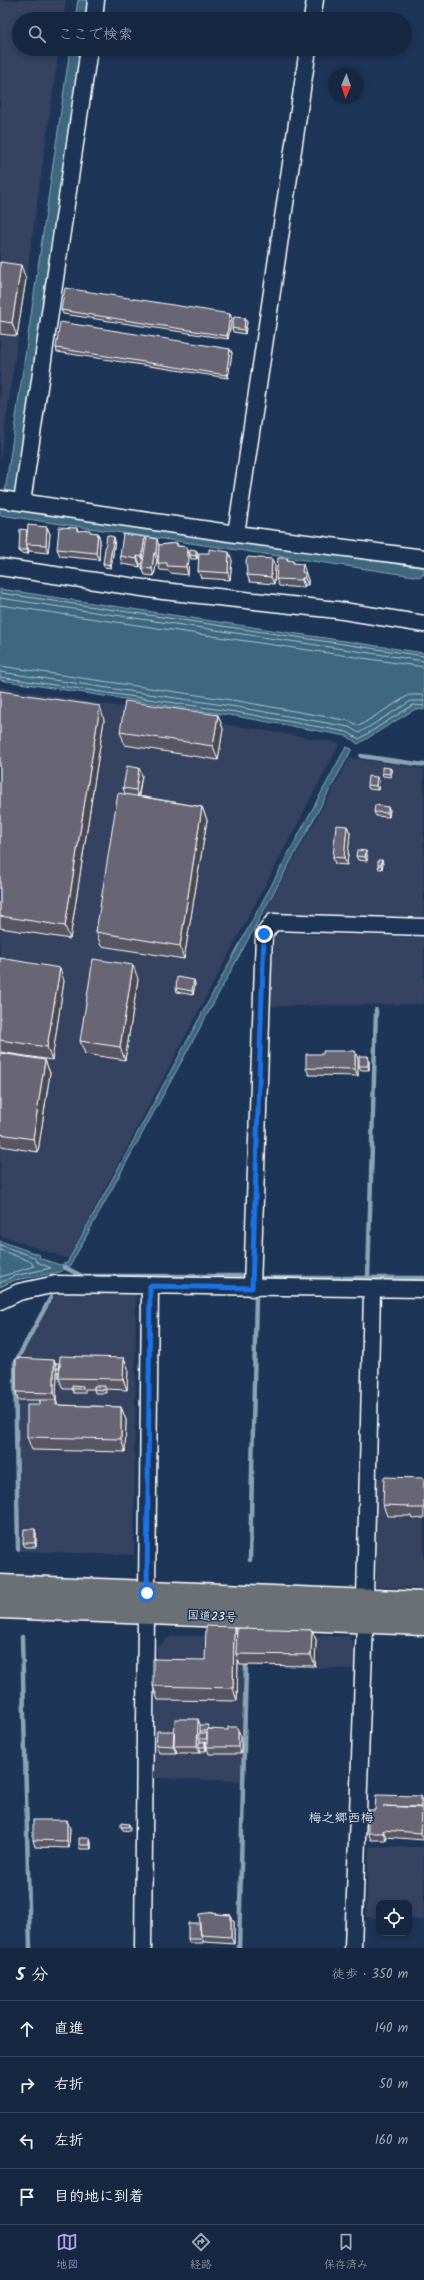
<!DOCTYPE html>
<html lang="ja">
<head>
<meta charset="utf-8">
<style>
  :root { --surface:#162841; --page:#23344c; --text:#f1f3f6; --muted:#9ea6b1; --line:#35445a; --accent:#bca0f2 }
  body { margin:0; font-family:Kalam,"Klee One",sans-serif; background:var(--page); color:var(--text) }
  .controls { position:absolute; right:12px; bottom:12px; display:grid; overflow:hidden; border-radius:8px; box-shadow:0 2px 6px #0003 }
  .controls button { width:36px; height:36px; display:grid; place-items:center; padding:0; border:0; border-bottom:1px solid var(--line); background:var(--surface); color:var(--text); font:20px sans-serif }
  .compass { position:absolute; left:328px; top:68px; width:36px; height:36px; border-radius:50%; background:var(--surface); box-shadow:0 2px 6px #0003; rotate:182deg }
  .stop { position:absolute; width:12px; height:12px; margin:-9px; border:3px solid #1a73e8; border-radius:50%; background:#fff }
  .stop.end { background:#1a73e8; border-color:#fff; box-shadow:0 1px 4px #0008 }
  .list { margin:0; padding:0; list-style:none }
  h2 { display:flex; justify-content:space-between; align-items:center; height:52px; margin:0; padding:0 16px; font-size:17px }
  h2 small { font-size:13px; font-weight:400; color:var(--muted) }
  .list li { display:grid; grid-template-columns:26px 1fr auto; gap:12px; align-items:center; box-sizing:border-box; height:56px; padding:0 16px; border-top:1px solid var(--line) }
  .list b { display:block; font-size:15px; white-space:nowrap }
  .list em { font-size:13px; font-style:normal; color:var(--muted) }
  .icon { flex:none; width:22px; height:22px; fill:none; stroke:currentColor; stroke-width:2; stroke-linecap:round; stroke-linejoin:round }
  .map { position:relative; flex:none; width:424px; height:1948px; overflow:hidden }
  .search { position:absolute; background:var(--surface); box-shadow:0 2px 6px #0003; left:12px; right:12px; top:12px; height:44px; display:flex; align-items:center; gap:10px; box-sizing:border-box; padding:0 14px; border-radius:22px; color:var(--muted); font-size:15px }
  .sheet { height:276px; background:var(--surface) }
  nav { display:flex; justify-content:space-around; align-items:center; box-sizing:border-box; height:56px; border-top:1px solid var(--line); background:var(--surface); font-size:11px; color:var(--muted) }
  nav a { display:grid; justify-items:center; gap:2px }
  nav .on { color:var(--accent) }
  .map>svg:first-child { display:block }
  .built { fill:#344360 }
  .water { fill:#3c6880; stroke:#8aa4b3 }
  .lines { fill:none; stroke-linecap:round; stroke-linejoin:round }
  .shore { stroke:#b1c3cc; stroke-width:1 }
  .stream { stroke:#8aa4b3; stroke-width:4.5 }
  .minor-casing { stroke:#fff; stroke-width:19 }
  .trunk-casing { stroke:#fff; stroke-width:25 }
  .minor { stroke:#1d3557; stroke-width:16 }
  .trunk { stroke:#6b6f75; stroke-width:22 }
  .wall { fill:#595764; stroke:#fff }
  .shaded-wall { fill:#494751; stroke:#fff }
  .building { fill:#686574; stroke:#fff }
  .route { stroke:#1a73e8; stroke-width:5 }
  .labels { text-anchor:middle; stroke-width:3; stroke-linejoin:round; paint-order:stroke }
  .street-label { font-size:12px; fill:#fff; stroke:#1d3557 }
  .neighbourhood-label { font-size:13px; fill:#fff; stroke:#1d3557 }
</style>
</head>
<body>
<div class="map">
<svg width="424" height="1948" viewBox="0 0 424 1948">
  <rect width="100%" height="100%" fill="#1d3557"/>
  <filter id="ink" filterUnits="userSpaceOnUse"><feTurbulence type="fractalNoise" baseFrequency=".025" numOctaves="2"/><feDisplacementMap in="SourceGraphic" scale="8" xChannelSelector="R" yChannelSelector="G"/><feConvolveMatrix kernelMatrix="1 2 1 2 8 2 1 2 1" color-interpolation-filters="sRGB"/></filter>
  <g filter="url(#ink)">
    <path class="built" d="M0 0H66L63 19H19V49H59L0 462Z
      M0 687 340 743 68 1259 0 1235Z
      M350 758 424 769V920L264 913Z
      M275 933 424 937V1004L269 1006Z
      M56 1293 136 1294 134 1555 21 1551 17 1363Z
      M375 1478 424 1480V1589L376 1587Z
      M171 1636H349L356 1651 355 1669 245 1666 241 1781 154 1778 157 1647Z
      M369 1846 424 1847V1920L409 1919V1903H379V1918L366 1917Z"/>
    <path class="water" d="M78 0H88L86 19H75Z
      M70 49H81L17 508 424 568V575L421 574V577L0 515V504L5 492Z
      M0 589 424 653V710L415 709 358 744 347 736 235 716 0 680Z
      M346 747 352 749 70 1266 60 1272 15 1280 0 1287V1241L40 1255 39 1258 60 1265 67 1263Z"/>
    <g class="lines">
      <path class="shore" d="M0 593 424 656
        M0 598 424 661
        M0 605 424 667
        M0 666 238 701 350 721 359 726 409 695H424
        M0 672 237 707 349 727 359 733 411 701H424
        M0 677 236 712 347 732 359 739 413 705 424 706
        M0 1245 34 1257 37 1262 51 1268 14 1276 0 1283
        M0 1250 30 1261 34 1266 0 1277"/>
      <path class="stream" d="M361 756 424 765
        M64 1267 82 1276H244
        M264 1278H424
        M368 1278 376 1010
        M18 1549 15 1363 51 1297
        M250 1560 256 1296
        M22 1637 30 1948
        M239 1948 246 1666"/>
      <g class="minor-casing">
        <path id="minor" d="M94 19 96 0
          M312 19 315 0
          M0 499 236 534 424 558
          M22 502 89 49
          M236 534 308 49
          M0 567 163 591 337 610 424 624
          M252 1288 264 934 273 922 424 927
          M0 1301 19 1292 56 1284 424 1289
          M147 1593 150 1286
          M365 1600 372 1290
          M143 1948 146 1613
          M353 1948 365 1623"/>
      </g>
      <g class="trunk-casing">
        <path id="trunk" d="M0 1586 424 1603
          M0 1607 424 1624"/>
      </g>
      <use href="#minor" class="minor"/>
      <use href="#trunk" class="trunk"/>
    </g>
    <path class="wall" d="M0 262 26 279 17 336 0 334Z
      M61 310 232 318 228 339 63 314Z
      M247 322 245 334 233 332 232 328Z
      M56 348 230 349 232 353 228 378 57 352Z
      M47 527 50 534 48 553 29 551V550L28 554 20 553 19 550 27 530Z
      M77 528 78 531 98 533 100 540 99 560 60 556 57 549Z
      M115 540 111 568 104 567 103 563Z
      M146 541 159 545 177 543 178 546 187 547 189 554 188 575 170 573 169 571 160 570 158 563V560H157L154 576 145 575 142 568 143 564H140V567L122 564 120 556Z
      M196 550 198 553 197 559H191L190 555Z
      M209 553 232 560 230 580 201 578 198 571Z
      M287 558 288 560 293 561 294 563 305 571V573L308 580V585H305L304 588 279 586 276 579Z
      M275 566 274 584 250 582 247 575Z
      M0 691 104 720 70 939 0 928Z
      M218 715 223 729 218 760 125 745 120 732Z
      M390 768 392 771 391 777 383 776 382 773Z
      M142 775 139 796 202 807 207 820 184 959 101 946 96 932 125 794 123 788Z
      M379 780 378 790 369 789 367 785Z
      M388 807 390 810 389 817 376 816 374 812Z
      M347 826 350 833 347 865 335 864 333 857Z
      M366 851 367 855V861L358 860 356 856Z
      M382 860 383 864 382 869H379L378 865Z
      M0 958 64 981 52 1060 0 1052Z
      M138 979 125 1060 85 1054 80 1041Z
      M194 980 195 984 193 995 177 992 176 988Z
      M0 1053 45 1060 50 1073 38 1152 0 1146Z
      M323 1054 358 1059V1076L309 1075 306 1068Z
      M369 1060V1070H361L359 1066Z
      M124 1358 128 1368 127 1390 106 1389V1393H95L94 1389H85V1393H74L72 1389H63L59 1378V1372H57V1371L56 1400 58 1405 121 1407 126 1420 125 1452 32 1450 27 1437 40 1405V1400H18L16 1392 54 1360 56 1364Z
      M424 1478V1518L412 1519 411 1516H387L383 1505Z
      M36 1533V1547H25L23 1543Z
      M234 1627 237 1635 312 1630 316 1640 315 1666 240 1665 238 1660 237 1701 158 1700 153 1686 205 1660Z
      M198 1719 200 1725 210 1729 241 1737V1754H209L207 1747V1743H205L206 1746V1751H201L200 1749V1753H177L176 1750V1753H159L156 1745Z
      M424 1803V1840L386 1837V1840H371L368 1833 375 1810Z
      M129 1824 130 1827V1831L123 1830 121 1827Z
      M70 1828 69 1848 35 1847 33 1840Z
      M91 1842V1849H80L79 1845Z
      M215 1912 216 1914 231 1915 234 1922V1944L204 1942 203 1940V1943H189L188 1939 200 1923Z"/>
    <path class="shaded-wall" d="M21 265 26 279 17 336 12 323Z
      M230 314 232 318 228 339 227 336Z
      M245 318 247 322 245 334 244 330Z
      M230 349 232 353 228 378 226 375Z
      M47 527 50 534 48 553 46 545Z
      M98 533 100 540 99 560 96 553Z
      M114 537 115 540 111 568 109 565Z
      M145 537 148 544 145 564 142 557Z
      M157 539 159 546V560L156 553Z
      M27 546 29 550 28 554 27 550Z
      M187 547 189 554 188 575 186 567Z
      M196 550 198 553 197 559 196 556Z
      M229 552 232 560 230 580 228 573Z
      M154 553 157 560 154 576 152 569Z
      M137 556 140 564V567L137 559Z
      M272 559 275 566 274 584 271 577Z
      M303 564 308 580V585L302 572Z
      M302 578 305 585 304 588 302 580Z
      M100 706 104 720 70 939 65 926Z
      M218 715 223 729 218 760 213 746Z
      M139 768 142 775 138 797 136 790Z
      M390 768 392 771 391 777 390 774Z
      M377 777 379 780 378 790 376 786Z
      M202 807 207 820 184 959 180 946Z
      M388 807 390 810 389 817 388 813Z
      M347 826 350 833 347 865 344 858Z
      M366 851 367 855V861L365 857Z
      M382 860 383 864 382 869 381 865Z
      M133 965 138 979 125 1060 120 1047Z
      M60 968 64 981 52 1060 47 1047Z
      M194 980 195 984 193 995 192 991Z
      M355 1051 358 1059V1076L355 1069Z
      M368 1056 369 1060V1070L368 1066Z
      M45 1060 50 1073 38 1152 33 1139Z
      M124 1358 128 1368 127 1390 123 1379Z
      M54 1360 57 1367 56 1368 57 1371 56 1400 54 1393Z
      M121 1407 126 1420 125 1452 121 1439Z
      M35 1529 36 1533V1547L35 1543Z
      M234 1627 238 1640 236 1654 238 1660 237 1701 233 1688Z
      M312 1630 316 1640 315 1666 311 1655Z
      M198 1719 201 1727 200 1731V1733L199 1739 200 1741V1747H199L200 1749V1753L197 1746Z
      M238 1730 241 1737V1754L238 1747Z
      M174 1731 176 1738 174 1746 176 1750V1753L173 1746Z
      M205 1742 206 1746V1751L205 1747Z
      M421 1796 424 1803V1840L421 1833Z
      M67 1820 70 1828 69 1848 67 1841Z
      M383 1830 386 1837V1840L383 1833Z
      M90 1838 91 1842V1849L90 1845Z
      M231 1915 234 1922V1944L231 1937Z"/>
    <path class="building" d="M0 262 21 265 12 323 0 321Z
      M65 288 230 314 227 336 61 310Z
      M234 317 245 318 244 330 232 328Z
      M60 322 230 349 226 375 56 348Z
      M28 525 47 527 46 545 26 544Z
      M59 527 77 528V531L90 530V532L98 533 96 553 57 549Z
      M20 529 27 530 26 544 27 546V550H19Z
      M123 534 145 537 142 557 137 556V559L120 556Z
      M107 535 114 537 109 565 103 563Z
      M147 537 157 539 156 553H154L152 569 142 568Z
      M177 543V546L187 547 186 567 167 566V563H158L159 545Z
      M190 549 196 550V556L190 555Z
      M209 549 229 552 228 573 198 571 199 553H209Z
      M248 557 272 559 271 577 247 575 246 560Z
      M278 558H287V560L293 561V563L303 564 302 572 305 573V578H302V580L276 579Z
      M0 691 100 706 65 926 0 916Z
      M125 701 218 715 213 746 120 732Z
      M127 766 139 768 136 790 123 788Z
      M382 767 390 768V774L382 773Z
      M368 776 377 777 376 786 367 785Z
      M118 793 202 807 180 946 96 932Z
      M375 805 388 807V813L374 812Z
      M336 825 347 826 344 858 333 857Z
      M357 850 366 851 365 857 356 856Z
      M378 860H382L381 865H378Z
      M0 958 60 968 47 1047 0 1040Z
      M93 959 133 965 120 1047 80 1041Z
      M177 977 194 980 192 991 176 988Z
      M323 1051H355V1069L306 1068V1054H323Z
      M0 1053 45 1060 33 1139 0 1134Z
      M359 1056H368V1066H359Z
      M60 1356 124 1358 123 1379 59 1378Z
      M16 1358 54 1360V1393L16 1392Z
      M56 1363H60V1368H56Z
      M72 1385 83 1386V1389H72Z
      M94 1386H105V1390L94 1389Z
      M40 1400H56V1405L121 1407V1439L27 1437V1405H40Z
      M384 1477 424 1478V1508H408L409 1506 383 1505Z
      M24 1529H35V1543H23Z
      M206 1626 234 1627 233 1688 153 1686V1659L205 1660Z
      M237 1628 312 1630 311 1655 236 1654Z
      M175 1719H198L197 1746H174Z
      M200 1725H209L208 1729H207V1731H200Z
      M228 1727H237L238 1730V1747H207V1729L228 1730Z
      M157 1731H174L173 1746 156 1745Z
      M199 1733H207V1739H199Z
      M199 1742H205V1747H199Z
      M376 1795 421 1796V1807L383 1806 422 1808 421 1833 383 1830V1833H368V1810H375Z
      M33 1820H67V1841L33 1840Z
      M121 1823 129 1824 128 1827H121Z
      M79 1838H90V1845H79Z
      M215 1912V1914L231 1915V1937L201 1935 199 1914Z
      M188 1923H200L199 1929H200L202 1939H188Z"/>
  </g>
  <g class="lines" filter="url(#ink)">
    <path class="route" d="M147 1593 150 1286 252 1288 264 934"/>
  </g>
  <g class="labels">
    <g class="street-label">
      <text transform="translate(212 1616) rotate(3)" y="4">国道23号</text>
    </g>
    <g class="neighbourhood-label">
      <text x="341" y="1822">梅之郷西梅</text>
    </g>
  </g>
</svg>
<div class="controls">
<button><svg class="icon" aria-label="locate" viewBox="0 0 24 24"><circle cx="12" cy="12" r="6"/><path d="M12 2v4M12 18v4M2 12h4M18 12h4"/></svg></button>
</div>
<svg class="compass" viewBox="-18 -18 36 36"><path d="M0-13l5 13h-10z" fill="#e53935"/><path d="M0 13l5-13h-10z" fill="#9ea6b1"/></svg>
<div class="stop" style="left:147px;top:1593px"></div>
<div class="stop end" style="left:264px;top:934px"></div>
<div class="search"><svg class="icon" aria-label="search" viewBox="0 0 24 24"><circle cx="10" cy="10" r="6"/><path d="M15 15l6 6"/></svg>ここで検索</div>
</div>
<section class="sheet">
<h2>5 分<small>徒歩 · 350 m</small></h2>
<ul class="list">
<li><svg class="icon" aria-label="ahead" viewBox="0 0 24 24"><path d="M12 20V5M6 11l6-6 6 6"/></svg><div><b>直進</b></div><em>140 m</em></li>
<li><svg class="icon" aria-label="right" viewBox="0 0 24 24"><path d="M7 20v-9h11M14 6l5 5-5 5"/></svg><div><b>右折</b></div><em>50 m</em></li>
<li><svg class="icon" aria-label="left" viewBox="0 0 24 24"><path d="M17 20v-9H6M10 6l-5 5 5 5"/></svg><div><b>左折</b></div><em>160 m</em></li>
<li><svg class="icon" aria-label="arrive" viewBox="0 0 24 24"><path d="M6 21V4h12l-3 4 3 4H6"/></svg><div><b>目的地に到着</b></div></li>
</ul>
</section>
<nav>
<a class="on"><svg class="icon" aria-label="map" viewBox="0 0 24 24"><path d="M3 6l6-2 6 2 6-2v14l-6 2-6-2-6 2zM9 4v14M15 6v14"/></svg>地図</a>
<a><svg class="icon" aria-label="directions" viewBox="0 0 24 24"><path d="M12 3l9 9-9 9-9-9zM9 14v-3h6M13 9l2 2-2 2"/></svg>経路</a>
<a><svg class="icon" aria-label="saved" viewBox="0 0 24 24"><path d="M7 4h10v16l-5-4-5 4z"/></svg>保存済み</a>
</nav>
</body>
</html>
